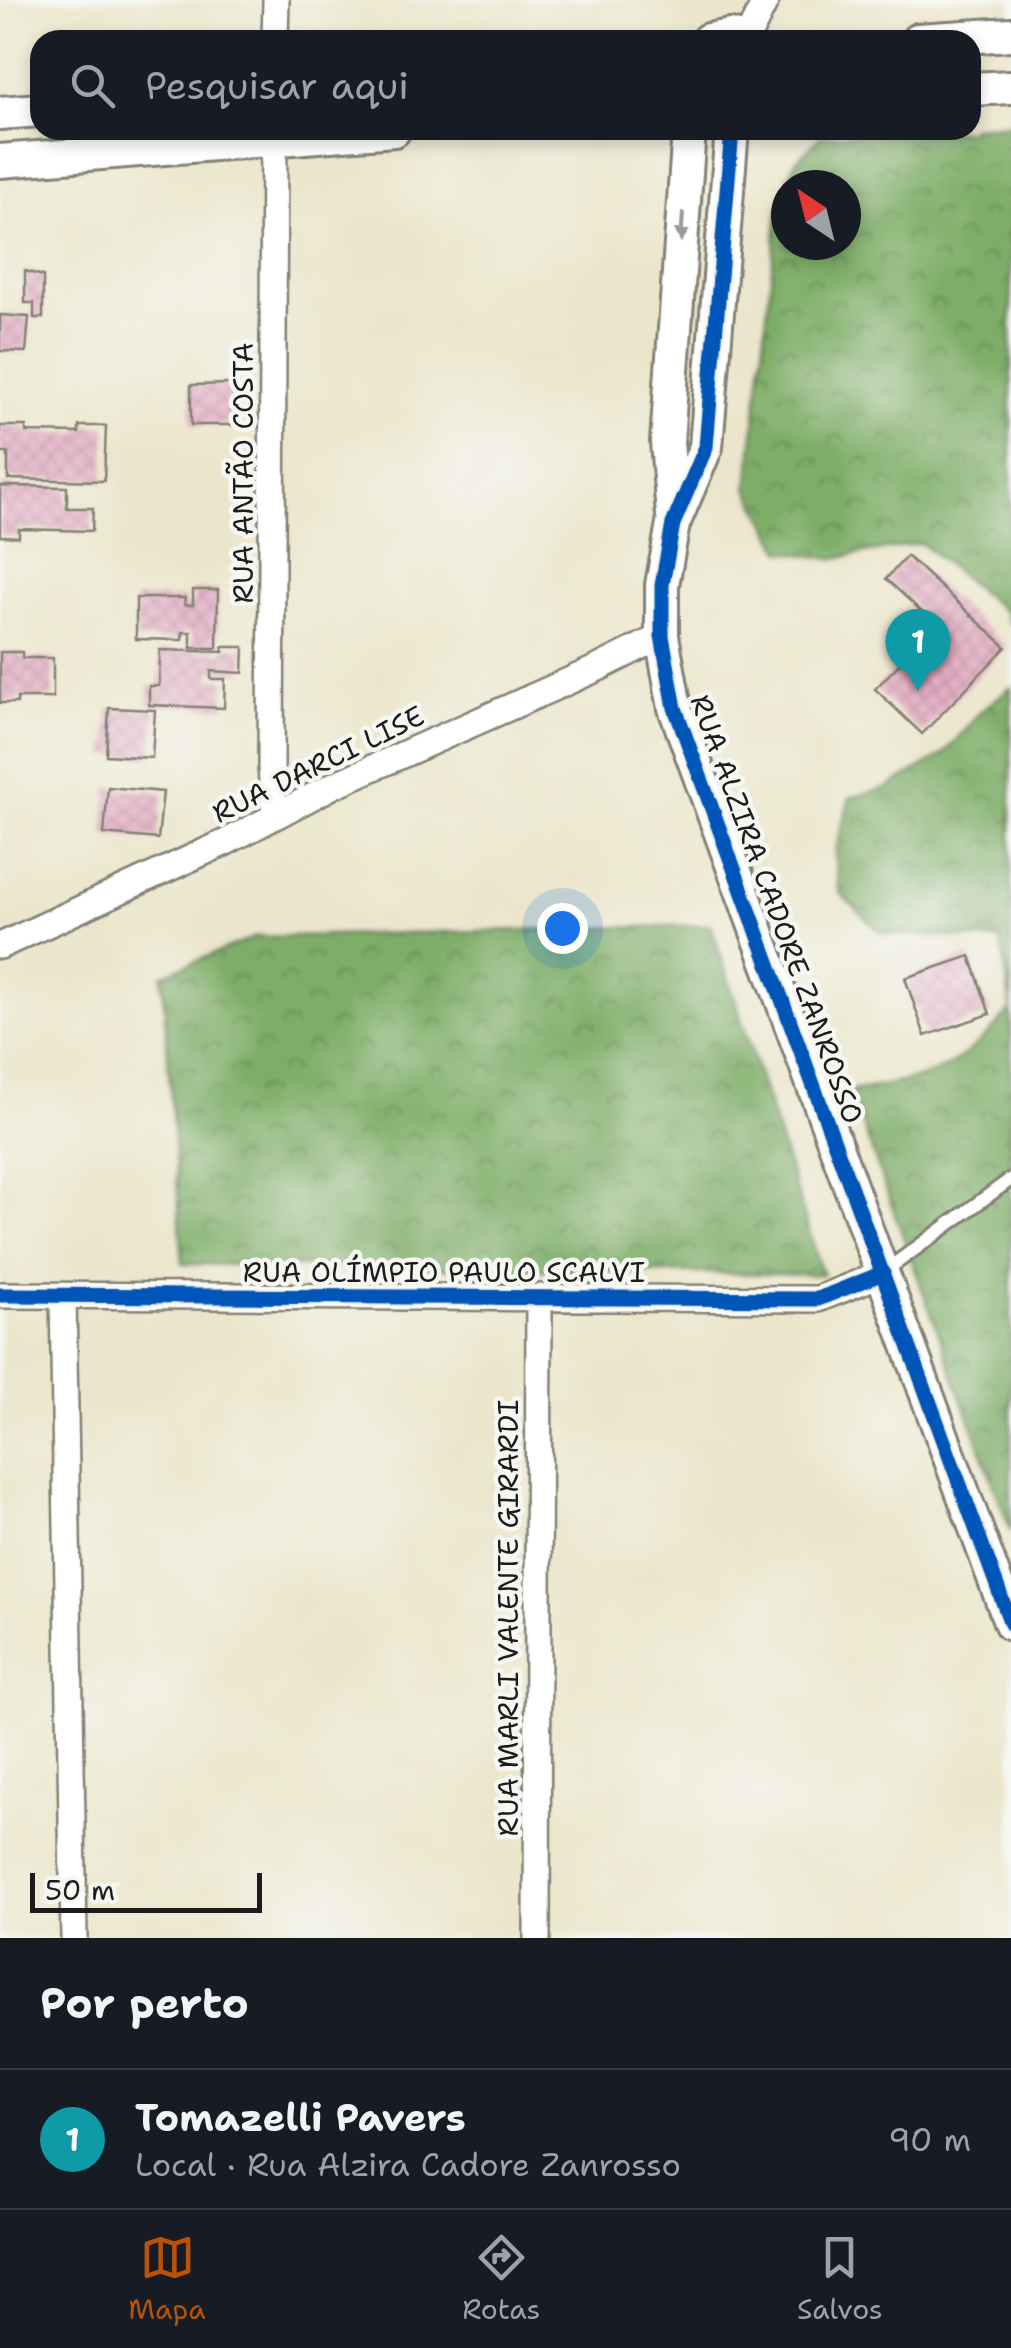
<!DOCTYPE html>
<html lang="pt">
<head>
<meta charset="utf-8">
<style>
  :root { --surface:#171b24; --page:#20242c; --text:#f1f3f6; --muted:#9ea1a6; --line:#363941; --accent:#b45309 }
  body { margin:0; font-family:"Shantell Sans",sans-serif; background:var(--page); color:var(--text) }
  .compass { position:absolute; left:771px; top:170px; width:90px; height:90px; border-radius:50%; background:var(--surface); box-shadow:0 5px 15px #0003; rotate:325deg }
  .scale { position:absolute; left:30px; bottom:25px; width:232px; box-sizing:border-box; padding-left:10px; border:5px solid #1c1c1c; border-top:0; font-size:28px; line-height:35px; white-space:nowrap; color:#1c1c1c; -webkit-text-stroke:8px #f6f6f2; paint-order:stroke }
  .you { position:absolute; left:562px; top:928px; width:35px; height:35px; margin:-25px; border:8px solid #fff; border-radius:50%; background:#1a73e8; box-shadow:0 0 0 15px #1a73e833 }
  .badge { display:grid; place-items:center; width:65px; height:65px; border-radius:50%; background:var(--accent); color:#fff; font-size:32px; font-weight:700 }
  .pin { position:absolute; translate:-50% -82px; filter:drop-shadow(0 2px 5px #0008) }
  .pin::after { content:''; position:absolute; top:52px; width:35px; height:30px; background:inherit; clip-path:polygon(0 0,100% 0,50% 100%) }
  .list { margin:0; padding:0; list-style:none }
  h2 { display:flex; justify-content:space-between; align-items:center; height:130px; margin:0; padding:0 40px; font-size:42px }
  h2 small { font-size:32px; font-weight:400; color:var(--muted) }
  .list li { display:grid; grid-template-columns:65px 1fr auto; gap:30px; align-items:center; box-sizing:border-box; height:140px; padding:0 40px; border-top:2px solid var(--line) }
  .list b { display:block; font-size:38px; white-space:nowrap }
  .list p { margin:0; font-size:32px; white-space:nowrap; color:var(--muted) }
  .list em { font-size:32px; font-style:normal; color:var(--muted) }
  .icon { flex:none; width:55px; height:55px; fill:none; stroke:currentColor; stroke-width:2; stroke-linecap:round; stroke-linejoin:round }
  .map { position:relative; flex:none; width:1011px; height:1938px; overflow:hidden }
  .search { position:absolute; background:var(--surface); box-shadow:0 5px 15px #0003; left:30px; right:30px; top:30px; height:110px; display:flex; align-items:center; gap:25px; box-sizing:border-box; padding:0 35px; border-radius:30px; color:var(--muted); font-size:38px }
  .sheet { height:270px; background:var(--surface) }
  nav { display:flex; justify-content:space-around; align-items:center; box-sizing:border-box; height:140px; border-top:2px solid var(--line); background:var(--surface); font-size:28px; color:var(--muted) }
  nav a { display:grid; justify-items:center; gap:5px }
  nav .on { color:var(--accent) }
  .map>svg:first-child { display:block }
  .forest { fill:url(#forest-crowns); stroke:#4d6442; stroke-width:2.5 }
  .building { fill:url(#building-cross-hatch) }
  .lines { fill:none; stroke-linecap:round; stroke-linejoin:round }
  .service-casing { stroke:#848174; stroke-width:18 }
  .minor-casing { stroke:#848174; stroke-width:30 }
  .tertiary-casing { stroke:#848174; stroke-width:38 }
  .service { stroke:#fff; stroke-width:12 }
  .minor { stroke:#fff; stroke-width:25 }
  .tertiary { stroke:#fff; stroke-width:32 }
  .cycleway-casing { stroke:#f6f6f2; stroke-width:21 }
  .cycleway { stroke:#0057b8; stroke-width:15 }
  .oneway { fill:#999 }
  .labels { text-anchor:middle; stroke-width:9; stroke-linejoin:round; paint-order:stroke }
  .street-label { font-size:28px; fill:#1c1c1c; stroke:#f6f6f2 }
</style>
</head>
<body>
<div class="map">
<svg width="1011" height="1938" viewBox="0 0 1011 1938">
  <defs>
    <pattern id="forest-crowns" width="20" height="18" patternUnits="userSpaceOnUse" patternTransform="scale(2.5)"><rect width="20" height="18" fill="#7ead68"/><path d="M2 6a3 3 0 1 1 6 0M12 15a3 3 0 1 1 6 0" fill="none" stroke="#668c55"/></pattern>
    <pattern id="building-cross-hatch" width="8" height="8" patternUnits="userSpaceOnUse" patternTransform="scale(2.5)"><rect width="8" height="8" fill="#e3acc2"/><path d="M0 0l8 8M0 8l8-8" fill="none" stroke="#c293a6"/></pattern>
  </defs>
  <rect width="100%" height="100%" fill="#f6f6f2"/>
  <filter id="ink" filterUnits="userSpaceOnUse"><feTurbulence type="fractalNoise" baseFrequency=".01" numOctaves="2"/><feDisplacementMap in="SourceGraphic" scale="20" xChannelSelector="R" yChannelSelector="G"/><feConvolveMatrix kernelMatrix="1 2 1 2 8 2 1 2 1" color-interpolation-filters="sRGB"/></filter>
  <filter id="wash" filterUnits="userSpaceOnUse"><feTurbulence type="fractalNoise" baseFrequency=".0048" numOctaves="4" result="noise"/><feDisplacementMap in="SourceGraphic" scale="40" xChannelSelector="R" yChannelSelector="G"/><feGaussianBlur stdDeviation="2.25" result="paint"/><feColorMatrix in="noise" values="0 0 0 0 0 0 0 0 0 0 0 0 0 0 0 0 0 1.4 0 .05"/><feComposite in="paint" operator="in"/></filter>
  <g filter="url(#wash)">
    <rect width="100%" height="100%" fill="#ebe6cb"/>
    <path class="forest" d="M1011 124V627L1005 612 921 543 831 559 782 551 748 488 778 212 786 188V245H846V185H787L795 162 821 136 971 130V127Z
      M1011 687V1008L1001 940 881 933 839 892 835 852 850 798 887 788 944 754 980 712Z
      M711 925 823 1275 183 1264 162 975 256 937Z
      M1011 1009V1532L850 1091C933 1078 955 1074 1011 1009Z"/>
    <g id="blocks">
      <path class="building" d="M25 271 43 276V318H34V303H25Z
        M0 315 29 317 26 352 0 351Z
        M234 384 235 425H191V385Z
        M0 426H26V432L79 433V426H106L104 481 8 479V453H0Z
        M0 486 67 487V508H93L92 531 19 529V537L0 536Z
        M907 556 1006 647 922 734 875 689 914 649 899 635 921 611 886 579Z
        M193 590H218L217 648H191V632H183L182 640 136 639V598H185L184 605H193Z
        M223 647H244L243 673 211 671V679H225L224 708 149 705V686H159L160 650 223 652Z
        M0 652H22V658H53V698H17V703H0Z
        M109 708 155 710 152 758 106 755Z
        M108 787 163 792 158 839 104 834Z
        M970 956 990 1014 925 1036 905 978Z"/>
    </g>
  </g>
  <g filter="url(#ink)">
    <use href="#blocks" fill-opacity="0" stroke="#848174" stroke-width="2.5"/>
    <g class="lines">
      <g class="service-casing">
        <path id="service" d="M885 1271 1011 1179"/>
      </g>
      <g class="minor-casing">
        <path id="minor" d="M275 40 276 0
          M746 40 766 0
          M274 130 271 768 275 816
          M0 946 226 842 334 785 598 668 662 636
          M0 1295 818 1299 883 1273
          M63 1296 74 1938
          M537 1938 539 1297"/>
      </g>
      <g class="tertiary-casing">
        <path id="tertiary" d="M708 40 730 36 746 40
          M918 40 1011 34
          M971 89 1011 87
          M0 113 40 110
          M732 130 706 447 673 524 662 585V636L675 708 1011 1624
          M0 161 394 130
          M673 515 667 442 689 130"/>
      </g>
      <use href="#service" class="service"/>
      <use href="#minor" class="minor"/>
      <use href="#tertiary" class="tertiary"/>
      <g class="cycleway-casing">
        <path id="cycleway" d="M732 130 706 447 673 524 662 585V636L675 708 1011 1624
          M0 1295 818 1299 883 1273"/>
      </g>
      <use href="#cycleway" class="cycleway"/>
    </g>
    <defs><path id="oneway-solid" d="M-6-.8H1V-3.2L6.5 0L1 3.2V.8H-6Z" transform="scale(2.5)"/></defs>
    <use class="oneway" href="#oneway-solid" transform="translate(682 227) rotate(94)"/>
  </g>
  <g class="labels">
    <g class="street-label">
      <text transform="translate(243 473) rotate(-90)" y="10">RUA ANTÃO COSTA</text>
      <text transform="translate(318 764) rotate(-26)" y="10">RUA DARCI LISE</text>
      <text transform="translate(777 909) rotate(70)" y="10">RUA ALZIRA CADORE ZANROSSO</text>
      <text x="444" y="1282">RUA OLÍMPIO PAULO SCALVI</text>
      <text transform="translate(508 1618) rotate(-90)" y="10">RUA MARLI VALENTE GIRARDI</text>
    </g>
  </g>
</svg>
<svg class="compass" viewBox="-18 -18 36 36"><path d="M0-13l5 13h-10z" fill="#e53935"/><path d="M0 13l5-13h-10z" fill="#9ea1a6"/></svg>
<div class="scale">50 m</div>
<div class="you"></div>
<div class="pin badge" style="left:918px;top:691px;background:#0f9aa8">1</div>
<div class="search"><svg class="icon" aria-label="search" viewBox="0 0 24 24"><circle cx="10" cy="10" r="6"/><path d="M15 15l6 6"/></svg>Pesquisar aqui</div>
</div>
<section class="sheet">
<h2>Por perto<small></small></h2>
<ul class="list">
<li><span class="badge" style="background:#0f9aa8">1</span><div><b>Tomazelli Pavers</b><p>Local · Rua Alzira Cadore Zanrosso</p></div><em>90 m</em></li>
</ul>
</section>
<nav>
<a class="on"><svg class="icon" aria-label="map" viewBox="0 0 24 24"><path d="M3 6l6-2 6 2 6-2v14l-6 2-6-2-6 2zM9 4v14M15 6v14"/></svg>Mapa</a>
<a><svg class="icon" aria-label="directions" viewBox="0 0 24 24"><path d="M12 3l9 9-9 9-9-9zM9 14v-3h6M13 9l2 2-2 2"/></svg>Rotas</a>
<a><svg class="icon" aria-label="saved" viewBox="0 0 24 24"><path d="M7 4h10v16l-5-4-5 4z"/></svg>Salvos</a>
</nav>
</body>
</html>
